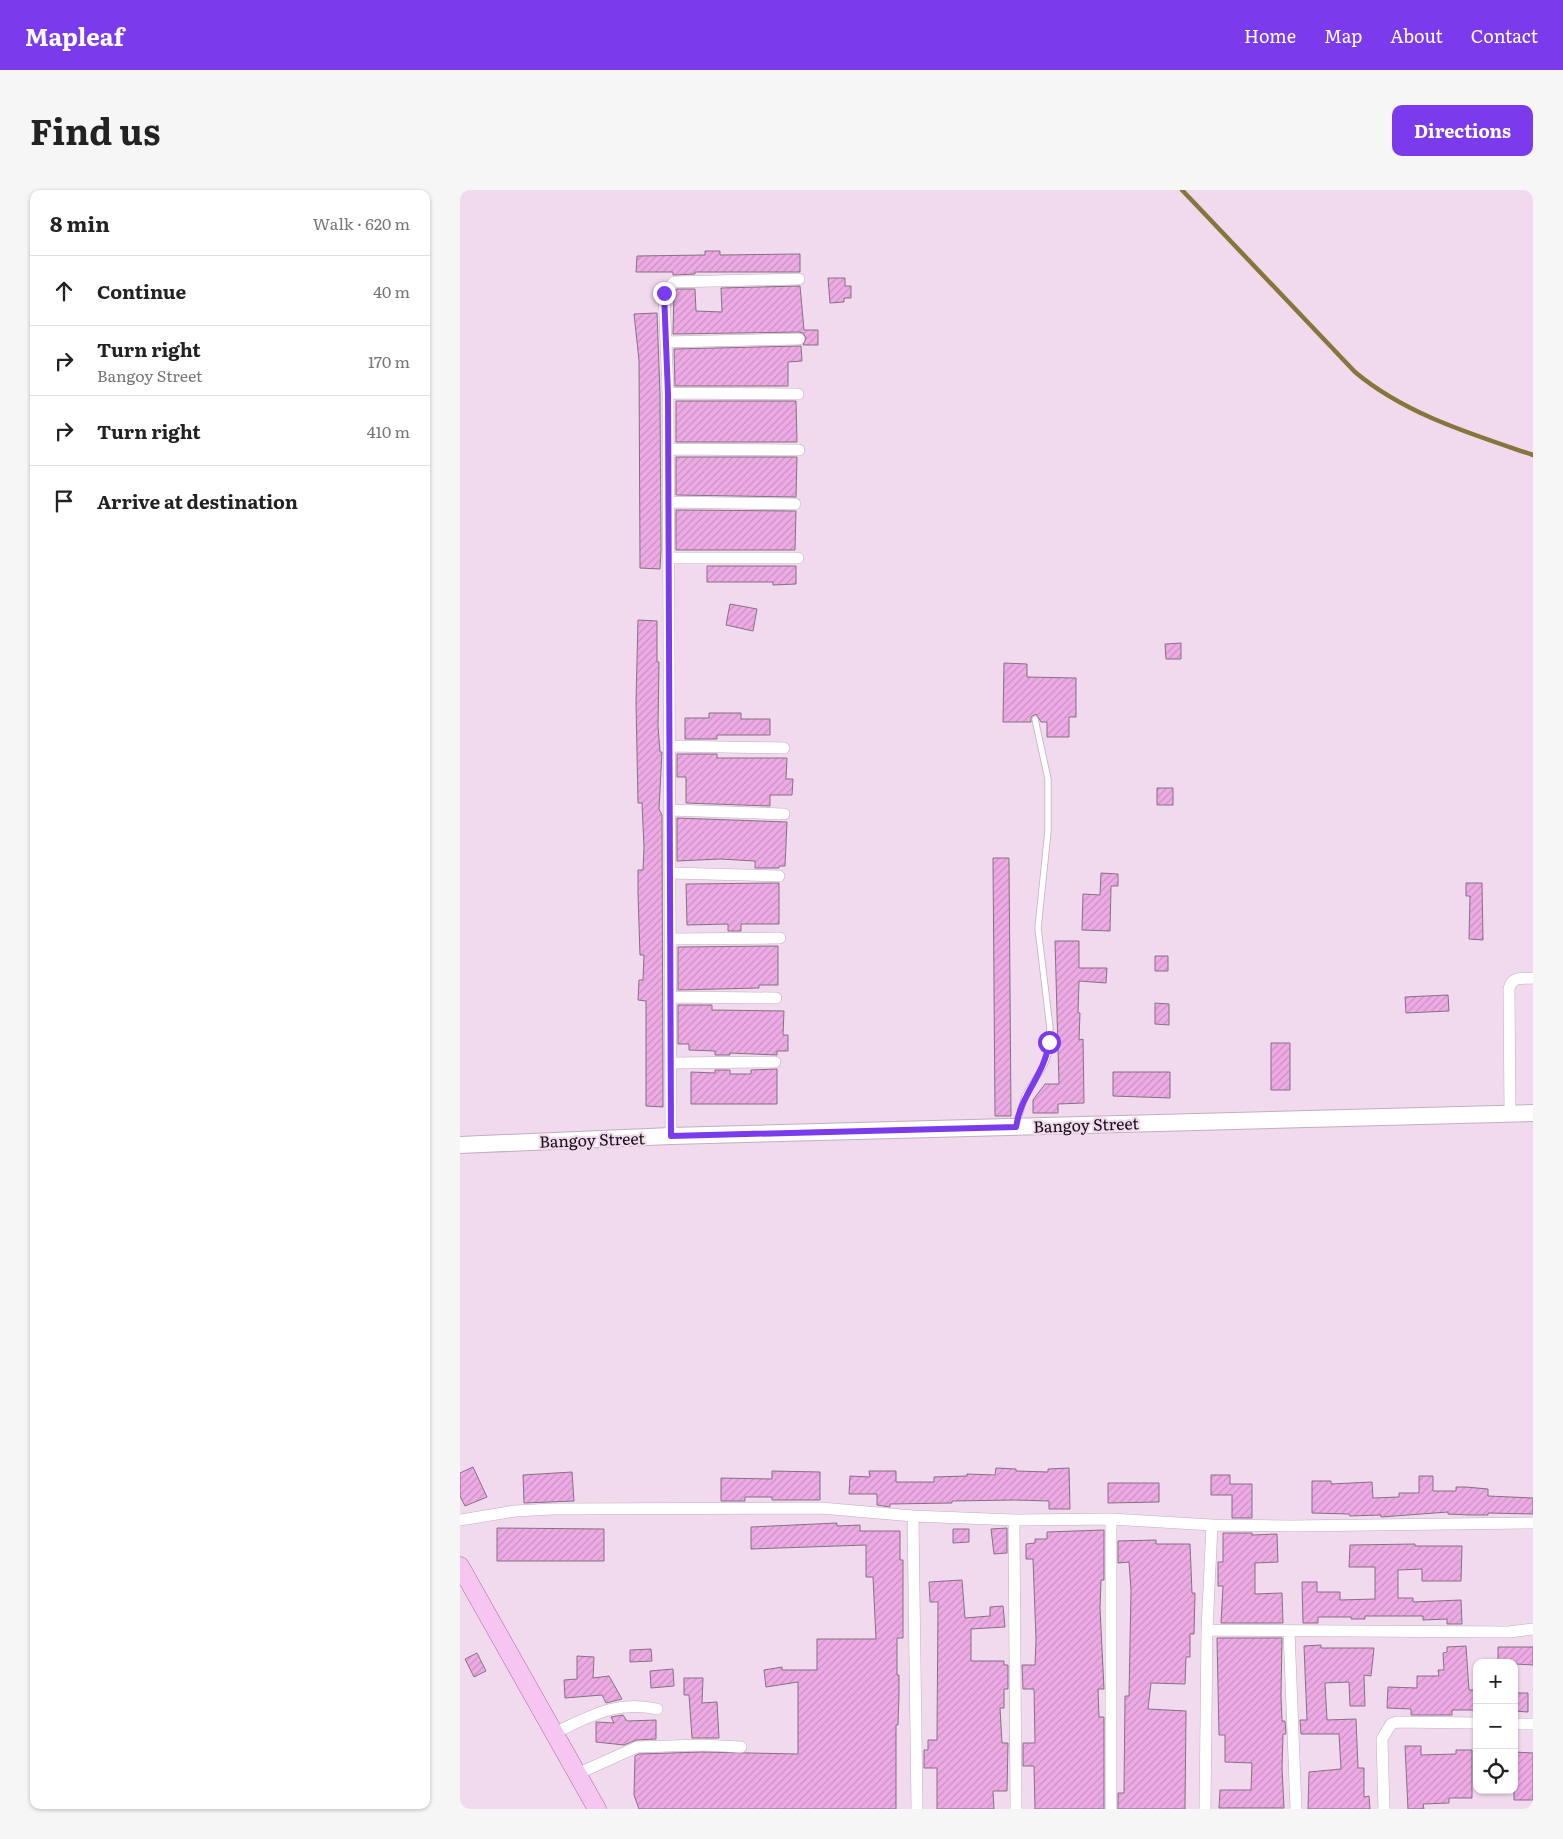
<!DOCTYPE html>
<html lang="en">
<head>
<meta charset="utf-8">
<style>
  :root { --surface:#fff; --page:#f6f6f6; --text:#222; --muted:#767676; --line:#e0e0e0; --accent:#7c3aed }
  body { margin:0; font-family:Literata,serif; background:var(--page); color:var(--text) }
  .controls { position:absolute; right:15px; bottom:15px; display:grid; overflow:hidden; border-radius:10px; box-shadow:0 1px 4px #0004 }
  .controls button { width:45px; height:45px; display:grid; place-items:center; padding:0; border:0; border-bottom:1px solid var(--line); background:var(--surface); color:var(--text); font:25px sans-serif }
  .stop { position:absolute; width:15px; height:15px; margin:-11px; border:4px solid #7c3aed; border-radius:50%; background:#fff }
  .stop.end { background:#7c3aed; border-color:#fff; box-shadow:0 1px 5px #0008 }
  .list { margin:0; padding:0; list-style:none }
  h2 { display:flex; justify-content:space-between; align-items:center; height:65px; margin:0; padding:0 20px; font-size:21px }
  h2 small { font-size:16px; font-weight:400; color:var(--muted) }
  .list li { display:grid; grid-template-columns:32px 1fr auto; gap:15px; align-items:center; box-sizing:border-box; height:70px; padding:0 20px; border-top:1px solid var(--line) }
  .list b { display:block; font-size:19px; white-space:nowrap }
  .list p { margin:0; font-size:16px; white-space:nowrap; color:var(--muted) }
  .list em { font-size:16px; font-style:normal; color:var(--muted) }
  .icon { flex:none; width:28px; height:28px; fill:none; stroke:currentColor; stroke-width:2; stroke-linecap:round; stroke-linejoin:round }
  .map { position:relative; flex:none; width:1073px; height:1619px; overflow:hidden; border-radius:10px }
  header { display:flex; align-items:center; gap:30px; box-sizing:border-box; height:70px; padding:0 25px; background:var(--accent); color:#fff }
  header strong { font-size:24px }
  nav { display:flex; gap:28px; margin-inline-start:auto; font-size:18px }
  .intro { display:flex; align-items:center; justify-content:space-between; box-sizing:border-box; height:120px; padding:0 30px }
  h1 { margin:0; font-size:35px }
  .button { padding:12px 22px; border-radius:10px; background:var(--accent); color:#fff; font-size:18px; font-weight:700 }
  main { display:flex; gap:30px; padding:0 30px }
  aside { flex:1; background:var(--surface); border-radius:10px; box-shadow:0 1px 4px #0004 }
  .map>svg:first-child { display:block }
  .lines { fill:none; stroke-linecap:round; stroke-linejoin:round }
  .stream { stroke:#87763c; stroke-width:4.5 }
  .building { fill:url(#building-hatch); stroke:#857182 }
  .service-casing { stroke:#c3adbf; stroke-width:7 }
  .minor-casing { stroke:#c3adbf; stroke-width:12 }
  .secondary-casing { stroke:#c3adbf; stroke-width:18 }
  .primary-casing { stroke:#a46b9c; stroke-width:19 }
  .service { stroke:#fff; stroke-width:5.5 }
  .minor { stroke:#fff; stroke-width:11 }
  .secondary { stroke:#fff; stroke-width:16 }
  .primary { stroke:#f7c5f1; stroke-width:18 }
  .route { stroke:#7c3aed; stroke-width:6 }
  .labels { text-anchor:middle; stroke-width:4.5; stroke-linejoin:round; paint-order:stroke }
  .street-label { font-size:16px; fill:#130c12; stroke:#f2daee }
</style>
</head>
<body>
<header>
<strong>Mapleaf</strong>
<nav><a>Home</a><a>Map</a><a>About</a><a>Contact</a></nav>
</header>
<div class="intro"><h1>Find us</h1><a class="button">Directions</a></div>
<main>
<aside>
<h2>8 min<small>Walk · 620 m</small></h2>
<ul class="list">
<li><svg class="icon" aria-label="ahead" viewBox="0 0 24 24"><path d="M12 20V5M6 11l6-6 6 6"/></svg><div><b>Continue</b></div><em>40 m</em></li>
<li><svg class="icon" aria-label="right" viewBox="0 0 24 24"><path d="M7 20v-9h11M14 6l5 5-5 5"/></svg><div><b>Turn right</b><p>Bangoy Street</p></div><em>170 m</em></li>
<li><svg class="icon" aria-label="right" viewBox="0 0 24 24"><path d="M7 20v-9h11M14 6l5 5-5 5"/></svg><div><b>Turn right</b></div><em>410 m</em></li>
<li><svg class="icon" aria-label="arrive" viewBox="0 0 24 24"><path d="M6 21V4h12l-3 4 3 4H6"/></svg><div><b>Arrive at destination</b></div></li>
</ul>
</aside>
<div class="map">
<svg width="1073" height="1619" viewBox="0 0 1073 1619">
  <defs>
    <pattern id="building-hatch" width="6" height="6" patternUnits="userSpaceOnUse" patternTransform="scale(1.25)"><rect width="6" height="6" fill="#edaae4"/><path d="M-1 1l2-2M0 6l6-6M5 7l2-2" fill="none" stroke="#ca91c3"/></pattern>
  </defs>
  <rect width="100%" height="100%" fill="#f2daee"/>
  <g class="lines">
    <path class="stream" d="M722 0 895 182C945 224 1011 244 1073 265"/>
  </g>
  <path class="building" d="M245 61H260V65L340 64V82H235V84L213 85V82H176L177 66 245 65Z
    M368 88H385V96H391V108H384V112L370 113Z
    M340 96 344 140H358V155H343L346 148 343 143 339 142 213 144 214 103 217 99H235L236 121 262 122 261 98Z
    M197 123 200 203 201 360 200 379 180 378 179 170 174 124Z
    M341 156 342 171 328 172V196H215L214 159Z
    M216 211H336L337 252H216Z
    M216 267H337L336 307 216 305Z
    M216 320 336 321 335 360H216Z
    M247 376H336V394L313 395V392H247Z
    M270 414 297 419 293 441 266 435Z
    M178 430 197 431V472H199L198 536 200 562H202L199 619 202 625 203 917 186 916V811L178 810 179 790H183L184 765H180L178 704V680H183L184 657 182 613H178L176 512Z
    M721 453V469H706L705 454Z
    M544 473 567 474V487L616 488V527H609V547H587V532H581L576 524 571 527V532H543Z
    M249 523H281V529H310V545H257V549H225V528H249Z
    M217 564H257V568H327L326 589H333L332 605H310V616L226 613V587H217Z
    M697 598H713V615H697Z
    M217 628 327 632 325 676H319V678H295V671L260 669 217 671Z
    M533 668H549L551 926H535Z
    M641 683 658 684V696H651L650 741 622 740 623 704 640 705Z
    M319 693V734H281V741H268V734L227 735 226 694Z
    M1006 693H1022L1023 750 1009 749 1010 706H1006Z
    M595 751H619V778H647L646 793 619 791 618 823H620L619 850 623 849 624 913 598 914V923H573V910L585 894H599Z
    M318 756V795H299V798L218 800V757Z
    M695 766H708V781H695Z
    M988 805 989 821 946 823 945 807Z
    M695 813 709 814V835L695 834Z
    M218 815H252V820L324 821 323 845H328V861H317V865L270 863V865H255V861L229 860V854H218Z
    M811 853H830V900H811Z
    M317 879V914H231V882L255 883V880H270V884H291V880Z
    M653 882H710V908L653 906Z
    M13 1277 27 1307 5 1316 0 1306V1283Z
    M536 1278 556 1279V1281L588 1282V1279L609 1278 610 1319H589V1311L555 1310 492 1311V1313L430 1314V1317L417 1315V1304H389L390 1286 410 1287 409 1281H436V1292H474V1287L507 1286V1284L535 1285Z
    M312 1281 360 1282V1310H312V1307H285V1311H261V1288L312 1289Z
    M112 1282 114 1311 64 1313 63 1285Z
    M751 1285H770V1294H792V1328H772V1305H751Z
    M959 1286H973V1301H996V1297H1006L1028 1299V1306L1073 1308V1324L1028 1323V1325H1009L988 1324V1322L921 1327V1325L890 1326 889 1324 852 1323V1291H871V1294L912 1292 913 1308 939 1307V1303H959Z
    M648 1293H699V1312L648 1313Z
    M377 1333V1336L400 1335V1341H440V1370H443V1448H437V1485H439V1504L438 1535H436V1619H179L174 1605 175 1566 179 1564 242 1562 338 1564V1492L306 1497 304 1480 322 1477V1480H357V1449H416L413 1387H406V1355L291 1359V1337Z
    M37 1338 144 1339V1371H37Z
    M547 1338V1363L534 1364 531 1339Z
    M493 1339H509V1352L493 1353Z
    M644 1340V1390H641L640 1418 644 1499H638L639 1527H644V1619H575L574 1576H563V1553H575L574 1499H563L562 1475H575L576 1449 573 1369H566V1354L575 1353V1349H587V1342Z
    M763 1343H792V1345L817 1344 818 1372 795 1373V1404L822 1403 823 1433H761L763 1396H758V1372H763Z
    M696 1350V1354H730L732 1403H735L734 1444H730V1467H726L725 1494 691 1493 688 1519 726 1521 725 1619H658V1603H664L665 1506H669L671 1400 669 1372 658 1373V1351Z
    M955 1354V1356H1002L1001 1391H962V1379L938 1380V1408H953V1412L1001 1410 1002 1434H987V1429L963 1430V1426H905V1429H891V1427H858V1433H843L842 1392H857V1402H880V1410L915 1409V1377H889L890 1355Z
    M502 1390 505 1428 530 1426V1417L543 1416 545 1437 511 1439V1471H544V1475H548V1499H544V1518H540L542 1553H548L547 1601H533L534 1619H477V1578H464V1560H468V1550H477L478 1412H470L469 1392Z
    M757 1448H822L821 1506 822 1531H825L826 1544H823L822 1578 824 1618H759L760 1600H791L792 1573 765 1572V1545H759Z
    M861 1455V1458H914L911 1486 904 1485 905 1516H890L889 1492 865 1493 867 1530 896 1529 898 1578H904V1607L909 1606 910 1619H848L849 1582 881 1579 879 1544H841L840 1530H847L844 1456Z
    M1006 1456 1009 1500H1017V1520H992V1525H951V1519L927 1518 928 1497 957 1498V1486H979L978 1480H984L983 1463 987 1462V1457Z
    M1038 1457H1073V1475L1038 1473Z
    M191 1459 192 1471 170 1472V1460Z
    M17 1463 26 1481 14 1487 5 1469Z
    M117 1466 134 1467 133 1488 149 1486 162 1509 146 1513 142 1505 105 1508 104 1490 117 1489Z
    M213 1479 214 1496 191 1498 190 1481Z
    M224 1488H243L242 1513 257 1512 259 1548H232L229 1505H224Z
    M1054 1503H1068V1522L1054 1521Z
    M163 1525 167 1531 196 1530V1549L176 1550 164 1555 136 1552V1532L154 1533 151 1527Z
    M945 1556H961V1565L996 1564V1560H1012V1608H989V1613L963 1614 964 1619H948Z
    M1054 1562 1073 1563V1610H1054Z"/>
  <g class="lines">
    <g class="service-casing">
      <path id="service" d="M556 935 565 906 584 875 588 864 590 838 578 738 588 641V589L575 529"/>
    </g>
    <g class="minor-casing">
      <path id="minor" d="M206 152 339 149
        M208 203 338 204
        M208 259 339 260
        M208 312 335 314
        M209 368H338
        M210 556 324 558
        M210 620 324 624
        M211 683 319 686
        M211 749 320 748
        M212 807 316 808
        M212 873 315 872
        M1050 924 1049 799C1052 786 1061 789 1073 788
        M211 946 208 203 204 103 214 92 339 89
        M453 1326 457 1619
        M0 1330 55 1321 93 1319 361 1318 453 1326 554 1330 651 1329 752 1335 832 1336 1073 1333
        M554 1330 556 1619
        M747 1440 1049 1442 1073 1439
        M829 1441 836 1619
        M1054 1534H1073
        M94 1543C131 1526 156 1510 197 1519
        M117 1584 177 1557 242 1555 281 1557
        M651 1619V1329
        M745 1619 747 1440 752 1335
        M924 1619 922 1549 931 1534 937 1532 1017 1533"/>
    </g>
    <g class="secondary-casing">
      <path id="secondary" d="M0 955 211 946 1073 923"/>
    </g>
    <g class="primary-casing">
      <path id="primary" d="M0 1376 137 1619"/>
    </g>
    <use href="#service" class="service"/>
    <use href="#minor" class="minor"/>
    <use href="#secondary" class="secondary"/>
    <use href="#primary" class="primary"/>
  </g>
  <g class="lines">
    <path class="route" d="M204 103 208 204 211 946 556 937C561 903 585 885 589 852"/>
  </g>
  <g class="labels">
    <g class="street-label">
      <text transform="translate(626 935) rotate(-2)" y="6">Bangoy Street</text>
      <text transform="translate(132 950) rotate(-2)" y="6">Bangoy Street</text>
    </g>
  </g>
</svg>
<div class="controls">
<button>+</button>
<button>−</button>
<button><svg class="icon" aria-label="locate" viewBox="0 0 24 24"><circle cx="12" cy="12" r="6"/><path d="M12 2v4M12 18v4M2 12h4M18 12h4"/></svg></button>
</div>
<div class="stop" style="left:589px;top:852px"></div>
<div class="stop end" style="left:204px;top:103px"></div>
</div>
</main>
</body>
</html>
